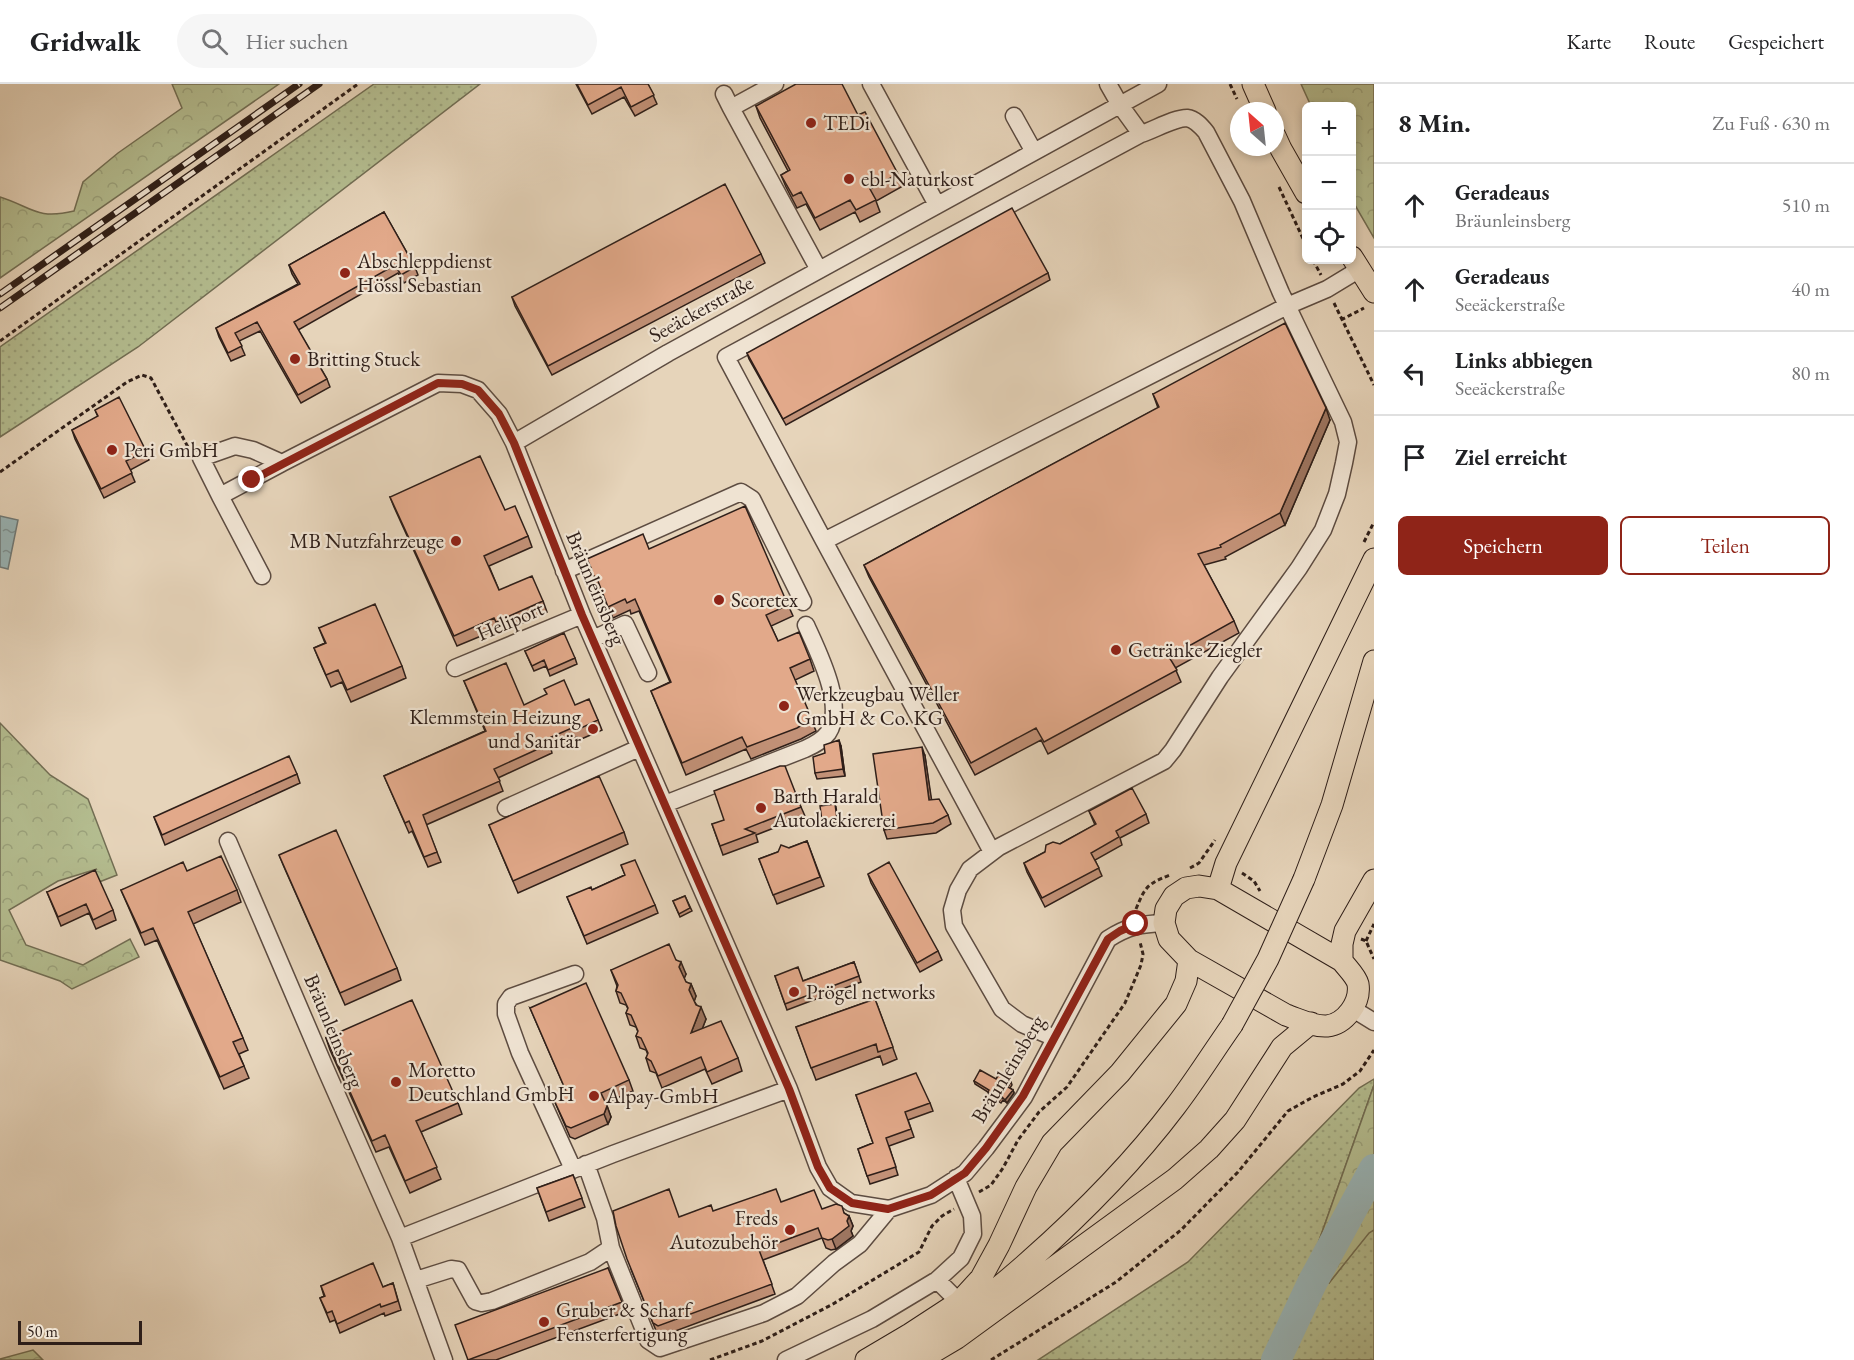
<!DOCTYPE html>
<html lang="de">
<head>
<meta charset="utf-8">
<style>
  :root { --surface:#fff; --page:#f6f6f6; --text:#202124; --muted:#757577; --line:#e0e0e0; --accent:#8f2418 }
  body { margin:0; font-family:"EB Garamond",serif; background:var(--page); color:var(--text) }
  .controls { position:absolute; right:18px; top:18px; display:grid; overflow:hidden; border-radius:9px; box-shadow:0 3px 9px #0003 }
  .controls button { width:54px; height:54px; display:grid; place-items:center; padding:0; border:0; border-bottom:2px solid var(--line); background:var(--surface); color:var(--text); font:30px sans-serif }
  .compass { position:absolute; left:1230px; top:18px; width:54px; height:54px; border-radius:50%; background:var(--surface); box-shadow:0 3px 9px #0003; rotate:333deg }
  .scale { position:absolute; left:18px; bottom:15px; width:124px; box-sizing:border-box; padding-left:6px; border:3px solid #2f1f19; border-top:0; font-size:16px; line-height:21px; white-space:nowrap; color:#2f1f19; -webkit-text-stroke:4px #efe3d2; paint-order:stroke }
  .stop { position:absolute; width:18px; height:18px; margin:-14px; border:4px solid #8f2418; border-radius:50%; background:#fff }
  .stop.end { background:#8f2418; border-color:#fff; box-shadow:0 2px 6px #0008 }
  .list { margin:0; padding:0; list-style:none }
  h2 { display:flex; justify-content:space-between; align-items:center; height:78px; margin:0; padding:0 24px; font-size:26px }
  h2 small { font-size:20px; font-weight:400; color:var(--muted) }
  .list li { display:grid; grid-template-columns:39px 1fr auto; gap:18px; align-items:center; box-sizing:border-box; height:84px; padding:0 24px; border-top:2px solid var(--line) }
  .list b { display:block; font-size:22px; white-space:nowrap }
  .list p { margin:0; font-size:20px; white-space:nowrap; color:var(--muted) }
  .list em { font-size:20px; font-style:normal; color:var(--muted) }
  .actions { display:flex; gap:12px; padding:18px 24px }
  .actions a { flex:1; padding:14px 0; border:2px solid var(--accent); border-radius:9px; text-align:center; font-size:21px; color:var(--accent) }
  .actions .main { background:var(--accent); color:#fff }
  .icon { flex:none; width:33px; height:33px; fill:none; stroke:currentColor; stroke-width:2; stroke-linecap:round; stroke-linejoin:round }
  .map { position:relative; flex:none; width:1374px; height:1276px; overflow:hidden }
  header { display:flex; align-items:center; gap:36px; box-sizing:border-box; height:84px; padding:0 30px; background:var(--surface); border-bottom:2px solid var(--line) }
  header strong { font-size:28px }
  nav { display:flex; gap:33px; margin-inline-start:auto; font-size:21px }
  .search { width:420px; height:54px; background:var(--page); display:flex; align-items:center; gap:15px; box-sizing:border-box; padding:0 21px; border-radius:33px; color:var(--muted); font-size:22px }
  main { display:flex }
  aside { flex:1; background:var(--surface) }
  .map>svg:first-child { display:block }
  .grass { fill:url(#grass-dots); stroke:#726e54; stroke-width:1.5 }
  .forest { fill:url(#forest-crowns); stroke:#726e54; stroke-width:1.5 }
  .water { fill:url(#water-ripples); stroke:#6f7a79; stroke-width:1.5 }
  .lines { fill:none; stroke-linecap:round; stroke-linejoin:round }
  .river { stroke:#99b6b9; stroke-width:30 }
  .minor-casing { stroke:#5d4c41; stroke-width:19 }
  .major-casing { stroke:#2f1f19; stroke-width:23 }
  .path { stroke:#2f1f19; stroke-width:3; stroke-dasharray:4.5 3; stroke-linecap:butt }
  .minor { stroke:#efe3d2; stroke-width:16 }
  .major { stroke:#e6d4ba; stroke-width:21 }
  .rail-casing { stroke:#2f1f19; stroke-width:7 }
  .rail { stroke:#efe3d2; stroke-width:4.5; stroke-dasharray:14; stroke-linecap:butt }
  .major-bridge-casing { stroke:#2f1f19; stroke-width:23; stroke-linecap:butt }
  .major-bridge { stroke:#e6d4ba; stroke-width:21 }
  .wall { fill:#c29177; stroke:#2f1f19; stroke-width:1.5 }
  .shaded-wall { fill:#9e7661; stroke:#2f1f19; stroke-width:1.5 }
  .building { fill:#e2a98a; stroke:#2f1f19; stroke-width:1.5 }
  .route { stroke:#8f2418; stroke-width:8 }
  .poi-dot { fill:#8f2418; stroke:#efe3d2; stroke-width:2 }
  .labels { text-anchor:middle; stroke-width:4.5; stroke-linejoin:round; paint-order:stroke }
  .poi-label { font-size:21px; fill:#2f1f19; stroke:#efe3d2; text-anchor:start }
  .street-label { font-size:21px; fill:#2f1f19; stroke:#efe3d2 }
</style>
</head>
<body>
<header>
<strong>Gridwalk</strong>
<div class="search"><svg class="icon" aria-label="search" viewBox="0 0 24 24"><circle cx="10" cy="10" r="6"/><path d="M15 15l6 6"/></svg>Hier suchen</div>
<nav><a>Karte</a><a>Route</a><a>Gespeichert</a></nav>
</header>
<main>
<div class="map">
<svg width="1374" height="1276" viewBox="0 0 1374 1276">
  <defs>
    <pattern id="grass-dots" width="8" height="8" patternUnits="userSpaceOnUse" patternTransform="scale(1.5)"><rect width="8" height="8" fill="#b4bd90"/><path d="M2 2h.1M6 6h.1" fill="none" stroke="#9ba27c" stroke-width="1.8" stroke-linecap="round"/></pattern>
    <pattern id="forest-crowns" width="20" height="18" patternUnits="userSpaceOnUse" patternTransform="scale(1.5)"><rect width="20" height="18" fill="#b4bd90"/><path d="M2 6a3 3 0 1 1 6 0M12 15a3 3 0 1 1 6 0" fill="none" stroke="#9ba27c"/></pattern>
    <pattern id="water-ripples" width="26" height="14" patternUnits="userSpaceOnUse" patternTransform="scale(1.5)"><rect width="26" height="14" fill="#99b6b9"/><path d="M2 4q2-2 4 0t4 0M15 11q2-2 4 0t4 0" fill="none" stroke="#7d9396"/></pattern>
  </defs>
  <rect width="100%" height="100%" fill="#e6d4ba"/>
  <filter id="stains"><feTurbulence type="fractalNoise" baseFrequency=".00333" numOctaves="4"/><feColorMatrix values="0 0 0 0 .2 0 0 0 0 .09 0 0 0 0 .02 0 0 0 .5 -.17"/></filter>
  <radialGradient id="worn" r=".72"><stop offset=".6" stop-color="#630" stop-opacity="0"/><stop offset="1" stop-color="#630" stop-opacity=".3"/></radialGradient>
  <path class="grass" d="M374 0H480L138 263 0 353V263Z
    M1374 995V1001L1308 1188 1266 1276H1038L1188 1178 1359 1004Z
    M1374 1146V1276H1282L1319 1194 1329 1199 1369 1148Z"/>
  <path class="forest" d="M172 0H279L0 194V113C32 123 36 136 74 127L83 98 118 69 182 24Z
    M1301 0H1374V154L1352 116V22H1311Z
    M0 639 50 691 88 715 117 791 61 813 97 785 58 797 9 826 26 861 83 881 130 855 139 873 72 905 60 897 0 876Z
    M1374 1001V1146L1369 1149 1329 1199 1308 1188Z
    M33 1266 43 1276H0V1275Z"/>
  <path class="water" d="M0 432 18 436 8 485 0 483Z"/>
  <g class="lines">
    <path class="river" d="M1276 1276 1312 1199 1374 1085"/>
    <g class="minor-casing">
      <path id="minor" d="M775 0 731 24 819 186
        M871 0 937 121
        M724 10 731 24
        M1014 32 1034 68
        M514 359 668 269 1158 0
        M235 362 253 366 282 379 220 412 201 374Z
        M282 379 438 299 462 300 478 306 499 330 514 359 582 531 789 1005 818 1083 830 1104 851 1119 889 1125 931 1111 965 1089 986 1064 1024 1013 1108 855C1128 842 1141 840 1164 839
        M220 412 262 492
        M824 457 726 273 1141 50
        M564 487 741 408 752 415 803 518
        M593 555 625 540 648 589
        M455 584 582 531
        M665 720 805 665C814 661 822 657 828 649 846 622 818 568 806 541
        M506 724 639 664
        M228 757 326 986 400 1154 444 1276
        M992 768 824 457 1287 222 1327 205 1360 185
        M1353 925 1374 938
        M1055 954 1022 940 1002 925 954 842 952 826 958 806 970 785 999 763 1164 677 1173 666 1220 593 1299 484 1323 446 1337 410 1344 379 1348 358 1343 338 1281 209 1242 117 1206 48C1201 42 1195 35 1187 34 1174 34 1154 46 1141 50L1120 21 1108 0
        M573 1085 520 969 506 930V920L511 913 575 890
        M400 1154 613 1070 789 1005
        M611 1164 648 1256 660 1264 764 1229 797 1212 834 1179 860 1160 889 1125
        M416 1196 451 1185 458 1186 475 1217 482 1219 492 1217 590 1178 611 1164 605 1134 586 1080
        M937 1196 959 1218
        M786 1276 872 1235 937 1196 961 1174 973 1150 972 1132 956 1094"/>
    </g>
    <g class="major-casing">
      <path id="major" d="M1253 0 1265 27
        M1275 52 1281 65 1306 109
        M1352 173 1374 208
        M1304 795 1332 721 1374 577
        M1199 802 1218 805 1342 877C1347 884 1356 892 1358 900 1361 919 1345 940 1327 942 1314 943 1298 935 1286 931L1189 876 1169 855 1164 839 1166 825 1174 812 1186 804Z
        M1218 805 1226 779 1374 475
        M1342 877V860L1345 847 1374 796
        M866 1276 910 1250 959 1218 981 1194 999 1161 1026 1103 1052 1059 1120 989 1176 920 1186 897 1189 876
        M896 1276C944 1249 987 1214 1028 1178 1081 1131 1132 1080 1175 1023 1195 997 1213 968 1232 941
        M920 1276 957 1254 1175 1095 1209 1065 1235 1036 1282 963 1311 939"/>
    </g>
    <path class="path" d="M1230 0 1237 15
      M1279 103 1306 161
      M1313 176 1321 191
      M1334 219 1374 301
      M1341 236 1364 224
      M0 257 358 0
      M0 388 127 298 142 291 151 294 189 365
      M1364 458 1374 438
      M1190 784 1199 779 1215 756
      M1242 789 1254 797 1260 807
      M1136 825C1145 803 1147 800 1170 791
      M1361 855 1366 857 1374 875
      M1366 857 1374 840
      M979 1108 991 1101 1003 1084 1018 1056 1039 1028 1067 1003 1125 919 1141 881 1143 870 1140 858
      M710 1276 762 1257 833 1220 919 1168 932 1142 942 1132 954 1125
      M991 1276 1116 1198 1181 1146 1238 1088 1288 1027 1313 1013 1343 1000 1360 987 1374 966"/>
    <use href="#minor" class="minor"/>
    <use href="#major" class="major"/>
    <g class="rail-casing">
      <path id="rail" d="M0 210 299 0
        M0 224 319 0"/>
    </g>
    <use href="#rail" class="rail"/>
    <g class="major-bridge-casing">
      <path id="major-bridge" d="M1232 941 1268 875 1304 795"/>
    </g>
    <use href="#major-bridge" class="major-bridge"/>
  </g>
  <path class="wall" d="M576 0H648L657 20 635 32 624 13 592 30Z
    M756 22 858 31 898 90 903 102 876 117 880 128 860 138 855 128 820 146 806 120 797 124 786 103 781 91 788 87 760 34Z
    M384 128 415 183 418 191 404 199 398 189 298 246 327 295 330 303 301 319 260 247 239 257 245 271 231 277 219 253 216 244 298 200 292 190 289 181Z
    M761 170 765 179 552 291 515 222 512 213Z
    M1048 189 1050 196 786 341 749 275 747 269Z
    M1153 310 1330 336 1285 441 1225 473 1226 475 1204 481 1234 537 1239 549 1175 584 1181 598 1048 670 1041 656 975 691 869 493 864 481 1158 324Z
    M95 326 146 367 149 376 130 386 135 398 104 414 75 355 72 346 98 333Z
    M390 413 505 426 528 452 532 463 489 482 499 506 543 517 547 528 500 549 498 545 457 562 394 423Z
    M649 465 788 521 793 532 771 542 778 557 810 575 814 587 795 596 816 647 801 655 751 675 746 665 686 691 651 607 670 598 639 527 631 530 630 526 613 534 602 509 595 500 591 488 592 487 587 475Z
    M319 544 402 582 406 594 351 618 342 598 331 603 319 576 314 564 325 559Z
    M525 567 575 574 577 580 550 592 546 582 534 587Z
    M464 597 524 621H575L598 636 602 646 579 656 577 653 551 665 552 669 498 694 503 707 426 741 441 778 428 783 412 747 409 749 384 692 485 647Z
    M841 662 845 692 817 695 815 689 825 669Z
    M925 672 931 716 948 731 951 740 936 749 887 755 884 746Z
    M297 690 300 699 165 761 154 733Z
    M801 723 805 732 756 751 758 758 723 771 712 740Z
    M836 723 838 738 824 740 822 737Z
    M1089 727 1146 730 1149 739 1120 754 1122 761 1095 776 1102 792 1045 823 1027 788 1024 779 1095 741Z
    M489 741 624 748 628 760 518 809Z
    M807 757 824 802 777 820 759 775Z
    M279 771 397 884 401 896 345 921 284 783Z
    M621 781 655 821 658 829 587 860 567 813 592 806 625 791Z
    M187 787 237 806 241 818 193 840 243 954 248 966 239 970 249 994 224 1005 157 856 145 861 121 806Z
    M868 790 938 867 942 876 920 888 871 799Z
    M47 808 113 826 116 836 96 845 89 829 61 842Z
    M685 812 692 827 680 833 673 817Z
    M676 876 686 890 684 894 686 898 691 900 696 912 694 917 706 935 702 945 738 974 742 987 712 1000 705 985 662 1004 656 989 650 987 646 974 648 971 646 966 640 964 636 952 638 948 636 943 630 941 626 929 628 925 626 921 620 919 616 907 617 902 611 886Z
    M854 878 861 898 787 926 775 892 803 897Z
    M875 915 897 975 883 981 880 972 816 996 796 943Z
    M530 924 629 996 633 1007 606 1019 611 1033 608 1040 575 1055 570 1053 554 1016 566 1007Z
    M326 954 458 1019 462 1030 421 1048 441 1095 410 1109 389 1063 376 1068 330 966Z
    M996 995 1011 998 1012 1001 1010 1004 1013 1006 1014 1009 1007 1019 1003 1016 1001 1019 989 1011 988 1008 975 1000 974 997Z
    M856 1011 930 1019 933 1027 908 1036 914 1053 889 1062 898 1091 870 1100 858 1065 873 1059Z
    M573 1091 585 1123 549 1137 537 1104Z
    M781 1118 844 1129 849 1132 853 1142 851 1147 853 1152 836 1165 831 1166 826 1164 822 1154 763 1176 775 1210 662 1252 657 1249 631 1185 679 1133 713 1127Z
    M608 1184 625 1228 496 1276H468Z
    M393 1199 401 1226 385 1232 384 1229 340 1249 335 1236 330 1238 320 1214 324 1212 321 1202 383 1203Z"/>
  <path class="shaded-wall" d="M1326 324 1330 336 1285 441 1280 429Z
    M839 656 841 662 845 692 843 685Z
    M922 663 925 672 933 725 929 716Z
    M681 878 686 890 684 895 679 883Z
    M691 900 696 912 694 918 689 906Z
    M701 923 706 935 696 961 691 949Z
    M1013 1006 1014 1009 1007 1019 1005 1016Z
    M607 1022 611 1033 608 1040 604 1030Z
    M849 1132 853 1142 851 1147 853 1152 836 1165 832 1155 847 1137Z"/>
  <path class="building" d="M577 0H648L654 11 631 23 621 3 588 21Z
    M796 0H842L858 31 865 28 898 90 870 105 876 116 856 126 850 116 815 134 801 108 793 112 781 91 790 86 756 22Z
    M725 100 761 170 548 282 512 213Z
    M1012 124 1048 189 783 335 747 269Z
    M384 128 415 183 401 191 395 181 294 238 327 295 298 311 257 238 235 249 242 262 228 269 216 244 300 200 289 181Z
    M1285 239 1326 324 1280 429 1220 461 1221 463 1198 470 1234 537 1169 573 1177 586 1044 658 1036 644 971 679 864 481 1159 323 1153 310Z
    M119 313 146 367 126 377 132 389 101 405 72 346 98 332 95 326Z
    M480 372 505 426 515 422 528 452 484 472 499 506 532 492 543 517 496 538 494 534 454 552 390 413Z
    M745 422 788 521 766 531 778 557 799 548 810 575 790 584 812 635 797 644 747 663 742 653 682 679 651 607 671 598 635 515 627 519 625 515 608 523 598 497 591 488 592 486 587 475 643 450 649 465Z
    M375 520 402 582 347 606 338 586 326 591 314 564 326 559 319 544Z
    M564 549 575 574 548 586 544 576 532 582 525 567Z
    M506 579 524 621 547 610 544 605 564 596 575 621 589 615 598 636 575 647 574 643 547 655 549 660 494 685 500 697 423 731 437 768 424 773 409 737 405 739 384 692 486 647 464 597Z
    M839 656 843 685 815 689 813 673 825 669 824 661Z
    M922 663 929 716 939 715 948 731 933 739 884 746 873 670Z
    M289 672 297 690 162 751 154 733Z
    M780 682H785L801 723 745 745 755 749 720 762 712 740 724 736 714 707Z
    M599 692 624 748 513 797 489 741Z
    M1132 704 1146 730 1116 747 1119 753 1091 769 1099 784 1042 814 1024 779 1045 768 1046 761 1053 758 1060 760 1096 740 1089 727Z
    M835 720 837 735 822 737 820 722Z
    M336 746 397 884 340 909 279 771Z
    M807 757 820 793 773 811 759 775 778 768 781 761 789 764Z
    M221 772 237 806 188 828 243 954 233 958 244 982 220 993 153 844 141 849 121 806 183 778 187 787Z
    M635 776 655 821 584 852 567 813 591 803 592 806 625 791 621 781Z
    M889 778 938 867 917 879 868 790Z
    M95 786 113 826 93 836 86 820 58 833 47 808Z
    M685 812 690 824 679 830 673 817Z
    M669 860 676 876 681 878 679 883 686 898 691 900 689 906 696 921 701 923 691 949 721 937 738 974 707 988 701 973 658 992 651 977 646 974 648 969 641 954 636 952 638 947 631 931 626 929 628 924 621 909 616 907 618 901 611 886Z
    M854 878 859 892 785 920 775 892 798 883 803 897Z
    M586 899 629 996 601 1009 607 1022 604 1030 571 1044 566 1042 554 1016 556 1011 566 1007 530 924Z
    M875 915 893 963 878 968 876 960 811 984 796 943Z
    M412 916 458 1019 416 1037 437 1083 405 1097 385 1051 372 1057 326 954Z
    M980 986 996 995 999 990 1011 998 1008 1003 1013 1006 1005 1016 1002 1013 1000 1016 988 1008 989 1006 974 997Z
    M916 989 930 1019 905 1028 911 1045 886 1054 896 1083 867 1092 858 1065 873 1059 856 1011Z
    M573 1091 582 1114 546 1128 537 1104Z
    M669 1105 679 1133 711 1121 713 1127 776 1105 781 1118 814 1106 822 1125 836 1120 842 1122 844 1129 849 1132 847 1137 849 1142 832 1155 828 1156 822 1154 818 1144 759 1166 772 1200 658 1242 653 1239 627 1175 616 1142 613 1127Z
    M373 1179 383 1203 393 1199 398 1217 381 1223 380 1220 337 1240 332 1227 327 1229 320 1214 325 1212 321 1202Z
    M608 1184 622 1218 468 1276 455 1241Z"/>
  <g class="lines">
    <path class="route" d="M252 396 438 299 462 300 478 306 499 330 514 359 582 531 789 1005 818 1083 830 1104 852 1119 888 1125 931 1111 965 1089 986 1064 1023 1012 1108 855 1120 847 1136 840"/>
  </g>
  <g class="poi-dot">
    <circle cx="811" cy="39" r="6"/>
    <circle cx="849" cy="95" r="6"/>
    <circle cx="345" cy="189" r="6"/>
    <circle cx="295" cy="275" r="6"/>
    <circle cx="112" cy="366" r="6"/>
    <circle cx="456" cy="457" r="6"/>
    <circle cx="719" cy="516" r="6"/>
    <circle cx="1116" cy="566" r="6"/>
    <circle cx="784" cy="622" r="6"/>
    <circle cx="593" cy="645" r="6"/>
    <circle cx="761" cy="724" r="6"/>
    <circle cx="794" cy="908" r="6"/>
    <circle cx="396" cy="998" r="6"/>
    <circle cx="594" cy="1012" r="6"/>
    <circle cx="790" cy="1146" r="6"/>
    <circle cx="544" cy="1238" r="6"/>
  </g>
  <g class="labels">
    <g class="poi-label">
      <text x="823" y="46">TEDi</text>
      <text x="861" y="102">ebl-Naturkost</text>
      <text x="357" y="184">Abschleppdienst<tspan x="357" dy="24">Hössl Sebastian</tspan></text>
      <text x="307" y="282">Britting Stuck</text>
      <text x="124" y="373">Peri GmbH</text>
      <text x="444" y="464" text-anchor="end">MB Nutzfahrzeuge</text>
      <text x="731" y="523">Scoretex</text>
      <text x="1128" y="573">Getränke Ziegler</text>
      <text x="796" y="617">Werkzeugbau Weller<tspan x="796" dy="24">GmbH &amp; Co. KG</tspan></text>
      <text x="581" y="640" text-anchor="end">Klemmstein Heizung<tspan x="581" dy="24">und Sanitär</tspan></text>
      <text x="773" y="719">Barth Harald<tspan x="773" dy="24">Autolackiererei</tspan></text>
      <text x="806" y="915">Prögel networks</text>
      <text x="408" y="993">Moretto<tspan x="408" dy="24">Deutschland GmbH</tspan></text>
      <text x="606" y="1019">Alpay-GmbH</text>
      <text x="778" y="1141" text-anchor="end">Freds<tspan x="778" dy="24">Autozubehör</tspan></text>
      <text x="556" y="1233">Gruber &amp; Scharf<tspan x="556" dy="24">Fensterfertigung</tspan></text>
    </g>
    <g class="street-label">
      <text transform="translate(701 225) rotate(-29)" y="7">Seeäckerstraße</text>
      <text transform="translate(596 504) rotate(67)" y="7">Bräunleinsberg</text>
      <text transform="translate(510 537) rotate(-23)" y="7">Heliport</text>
      <text transform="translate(334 947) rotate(67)" y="7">Bräunleinsberg</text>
      <text transform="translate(1008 985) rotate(-59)" y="7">Bräunleinsberg</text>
    </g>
  </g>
  <rect width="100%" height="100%" filter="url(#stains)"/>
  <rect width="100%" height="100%" fill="url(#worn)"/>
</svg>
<div class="controls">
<button>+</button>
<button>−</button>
<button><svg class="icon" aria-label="locate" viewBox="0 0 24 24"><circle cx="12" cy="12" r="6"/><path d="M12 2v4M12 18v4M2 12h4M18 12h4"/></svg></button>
</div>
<svg class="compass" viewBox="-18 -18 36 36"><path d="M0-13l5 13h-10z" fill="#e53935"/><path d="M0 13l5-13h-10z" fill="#757577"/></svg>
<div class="scale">50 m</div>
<div class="stop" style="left:1136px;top:840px"></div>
<div class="stop end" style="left:252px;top:396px"></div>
</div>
<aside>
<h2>8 Min.<small>Zu Fuß · 630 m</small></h2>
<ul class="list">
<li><svg class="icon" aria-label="ahead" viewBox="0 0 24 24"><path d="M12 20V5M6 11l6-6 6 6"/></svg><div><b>Geradeaus</b><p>Bräunleinsberg</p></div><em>510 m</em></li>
<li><svg class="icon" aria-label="ahead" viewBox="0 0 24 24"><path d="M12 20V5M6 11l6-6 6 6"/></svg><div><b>Geradeaus</b><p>Seeäckerstraße</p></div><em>40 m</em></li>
<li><svg class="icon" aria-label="left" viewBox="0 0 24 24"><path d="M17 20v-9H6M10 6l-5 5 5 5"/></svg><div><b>Links abbiegen</b><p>Seeäckerstraße</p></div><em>80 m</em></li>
<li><svg class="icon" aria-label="arrive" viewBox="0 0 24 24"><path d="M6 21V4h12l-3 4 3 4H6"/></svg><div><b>Ziel erreicht</b></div></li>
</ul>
<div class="actions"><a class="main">Speichern</a><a>Teilen</a></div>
</aside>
</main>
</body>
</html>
